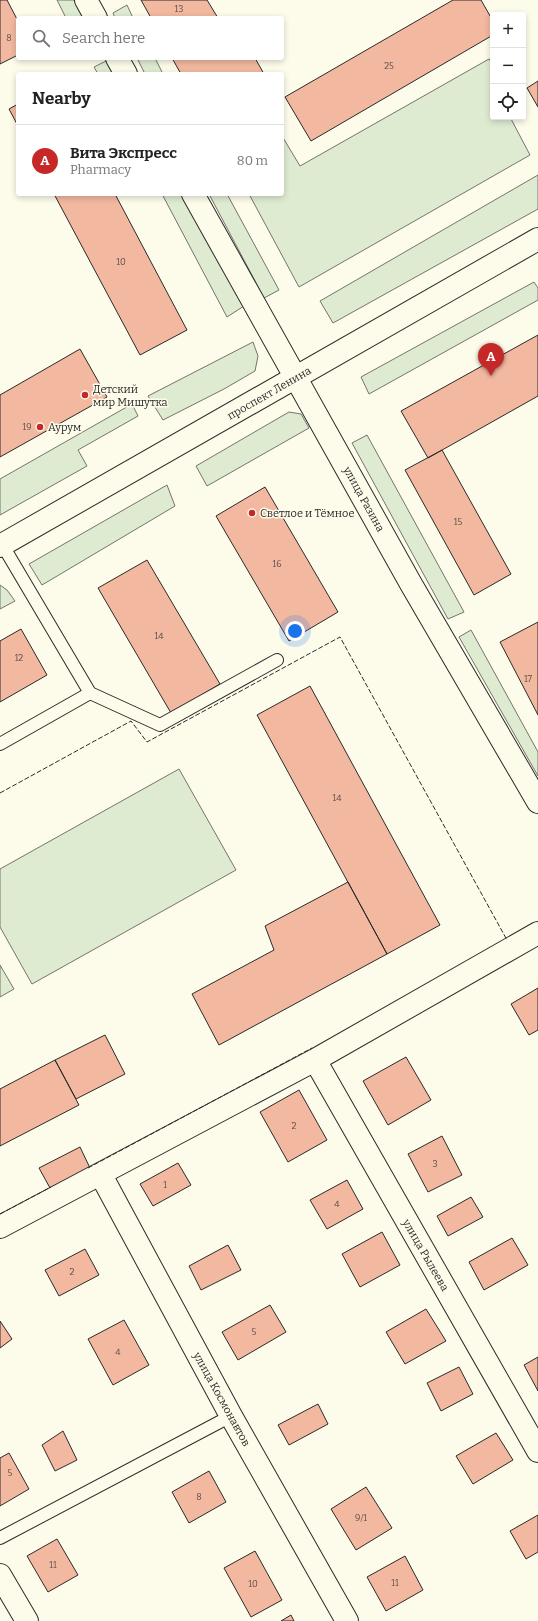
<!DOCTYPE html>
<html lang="en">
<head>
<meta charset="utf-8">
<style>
  :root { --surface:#fff; --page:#f2f2f2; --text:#222; --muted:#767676; --line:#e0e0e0; --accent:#c62828 }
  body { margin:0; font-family:Bitter,serif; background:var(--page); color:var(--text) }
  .controls { position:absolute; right:12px; top:12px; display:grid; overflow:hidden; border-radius:4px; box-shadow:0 2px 6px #0003 }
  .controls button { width:36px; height:36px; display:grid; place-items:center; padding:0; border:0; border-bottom:1px solid var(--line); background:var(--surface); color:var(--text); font:20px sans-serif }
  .you { position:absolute; left:295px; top:631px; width:14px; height:14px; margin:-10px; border:3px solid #fff; border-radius:50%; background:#1a73e8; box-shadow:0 0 0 6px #1a73e833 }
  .badge { display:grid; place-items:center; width:26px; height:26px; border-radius:50%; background:var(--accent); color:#fff; font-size:13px; font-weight:700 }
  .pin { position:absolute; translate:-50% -33px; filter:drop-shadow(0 1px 2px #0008) }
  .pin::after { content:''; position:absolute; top:21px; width:14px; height:12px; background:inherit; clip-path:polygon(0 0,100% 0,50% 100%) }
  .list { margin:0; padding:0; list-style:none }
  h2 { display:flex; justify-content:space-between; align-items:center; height:52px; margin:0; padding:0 16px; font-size:17px }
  h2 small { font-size:13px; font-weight:400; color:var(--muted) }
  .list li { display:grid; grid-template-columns:26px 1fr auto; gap:12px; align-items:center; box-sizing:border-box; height:72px; padding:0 16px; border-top:1px solid var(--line) }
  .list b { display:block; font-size:15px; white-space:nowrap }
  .list p { margin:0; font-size:13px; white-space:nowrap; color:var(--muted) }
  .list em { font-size:13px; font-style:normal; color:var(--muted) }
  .icon { flex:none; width:22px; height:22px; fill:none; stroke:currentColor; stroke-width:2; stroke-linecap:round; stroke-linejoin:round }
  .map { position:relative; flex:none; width:538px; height:1621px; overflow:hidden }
  .search { position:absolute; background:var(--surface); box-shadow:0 2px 6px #0003; left:16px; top:16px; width:268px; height:44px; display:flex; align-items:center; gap:10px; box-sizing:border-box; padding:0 14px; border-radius:4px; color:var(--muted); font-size:15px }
  .panel { position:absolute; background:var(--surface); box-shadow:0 2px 6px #0003; left:16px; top:72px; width:268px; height:124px; border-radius:4px }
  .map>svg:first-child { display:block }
  .green { fill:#deebd1; stroke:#74746e }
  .building { fill:#f2b8a0; stroke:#2b2b2b }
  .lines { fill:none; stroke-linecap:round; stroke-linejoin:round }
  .lane-casing { stroke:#2b2b2b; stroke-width:14 }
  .street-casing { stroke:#2b2b2b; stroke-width:24 }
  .secondary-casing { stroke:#2b2b2b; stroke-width:24 }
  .lane { stroke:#fdfbea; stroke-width:12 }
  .street { stroke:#fdfbea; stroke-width:22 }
  .secondary { stroke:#fdfbea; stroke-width:22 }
  .fence { stroke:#2b2b2b; stroke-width:1; stroke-dasharray:5 2; stroke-linecap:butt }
  .poi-dot { fill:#c62828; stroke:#fdfbea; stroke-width:1.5 }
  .labels { text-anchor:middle; stroke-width:3; stroke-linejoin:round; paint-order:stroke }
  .number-label { font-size:9px; fill:#5d4e48 }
  .poi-label { font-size:11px; fill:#2b2b2b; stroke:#fdfbea; text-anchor:start }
  .street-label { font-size:11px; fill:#2b2b2b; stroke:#fdfbea }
</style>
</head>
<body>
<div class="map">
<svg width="538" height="1621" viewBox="0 0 538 1621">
  <rect width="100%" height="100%" fill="#fdfbea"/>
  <path class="green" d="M57 0H74L83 18H66Z
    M127 5 133 18H115L113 13Z
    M137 58H155L163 74H145Z
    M489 59 493 65V117H510L530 155 299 287 249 194H282V136L300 166Z
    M106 61 113 74H98L94 67Z
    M538 175V209L333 323 320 301Z
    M162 194H181L244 306 227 317Z
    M209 194H227L279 290 264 298Z
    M534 282 538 288V300L369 394 361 377Z
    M253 342 258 356 255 371 224 389 163 420 148 396Z
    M132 404 138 416 78 450 87 466 0 515V479Z
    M289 412 301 414 309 428 207 486 196 466Z
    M367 435 464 612 448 619 352 443Z
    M167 485 175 506 42 585 29 564Z
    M0 585 7 590 15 601 0 609Z
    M471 630 538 752V776L459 637Z
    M179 769 236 870 32 984 0 927V869Z
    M0 965 14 989 0 997Z"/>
  <path class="building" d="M0 0H7L18 21V55L0 64Z
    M141 0H207L218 18H151Z
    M453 0H481L493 21V35L311 141 285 97Z
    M172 58H255L264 74H181Z
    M538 81V107L527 88Z
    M18 104V126L9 109Z
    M54 194H115L187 330 140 355Z
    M538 335V396L428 458 401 411Z
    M80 349 107 397 0 457V395Z
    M442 450 511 574 474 595 405 470Z
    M265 487 338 612 289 641 216 516Z
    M147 560 220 684 171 713 98 588Z
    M538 622V715L500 642Z
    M21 629 47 675 0 702V641Z
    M310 686 440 925 387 954 257 715Z
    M348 882 387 954 219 1045 192 994 274 950 265 926Z
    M538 988V1030L529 1035 511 1004Z
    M105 1035 125 1074 76 1099 55 1060Z
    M406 1057 431 1100 388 1125 363 1081Z
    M55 1060 79 1105 0 1146V1089Z
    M299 1090 327 1140 288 1162 260 1112Z
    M442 1136 462 1175 428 1192 408 1154Z
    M80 1147 90 1168 50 1188 39 1168Z
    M178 1163 191 1185 153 1206 140 1184Z
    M347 1180 363 1209 327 1229 310 1200Z
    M471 1197 483 1217 448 1236 437 1216Z
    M382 1232 400 1265 360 1287 342 1254Z
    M512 1238 528 1265 484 1290 469 1262Z
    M228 1245 241 1270 201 1290 189 1266Z
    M85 1249 99 1275 59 1296 45 1270Z
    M270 1305 286 1332 238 1360 222 1332Z
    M426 1309 446 1341 405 1364 386 1332Z
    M124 1320 149 1365 113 1385 88 1339Z
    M0 1321 12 1339 0 1348Z
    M538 1357V1391L524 1365Z
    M459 1367 473 1394 441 1411 427 1383Z
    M318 1404 328 1424 289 1445 278 1425Z
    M63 1431 77 1460 55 1471 42 1445Z
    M496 1433 513 1460 473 1484 456 1456Z
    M9 1453 29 1489 0 1506V1458Z
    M209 1471 226 1502 189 1523 172 1492Z
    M366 1487 392 1528 356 1550 331 1509Z
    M538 1515V1552L526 1559 510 1531Z
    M57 1539 78 1575 48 1592 27 1556Z
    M255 1551 282 1600 251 1617 224 1568Z
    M405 1556 423 1590 386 1611 367 1577Z
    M291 1615 294 1621H281Z"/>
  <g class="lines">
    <g class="lane-casing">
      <path id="lane" d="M90 693 160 725 277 660
        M0 744 90 693 2 544
        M0 1538 231 1416"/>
    </g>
    <g class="street-casing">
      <path id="street" d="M86 0 96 18
        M117 58 126 74
        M193 194 411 584 538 802
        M315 1060 538 1451
        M101 1175 231 1416 347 1621
        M0 1227 315 1060 538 933
        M0 1575 27 1621"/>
    </g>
    <g class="secondary-casing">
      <path id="secondary" d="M0 546 538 239"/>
    </g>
    <use href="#lane" class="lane"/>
    <use href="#street" class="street"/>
    <use href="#secondary" class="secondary"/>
    <path class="fence" d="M0 793 131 721 147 742 340 637 507 940
      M88 1168 312 1048
      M0 1214 51 1187"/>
  </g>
  <g class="poi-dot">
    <circle cx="85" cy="395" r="4"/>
    <circle cx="40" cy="427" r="4"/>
    <circle cx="252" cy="513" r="4"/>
  </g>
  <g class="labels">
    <g class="number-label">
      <text x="179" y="12">13</text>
      <text x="9" y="41">8</text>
      <text x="389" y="69">25</text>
      <text x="121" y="265">10</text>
      <text x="27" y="430">19</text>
      <text x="458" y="525">15</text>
      <text x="277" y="567">16</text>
      <text x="159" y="639">14</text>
      <text x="19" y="661">12</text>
      <text x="528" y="682">17</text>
      <text x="337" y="801">14</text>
      <text x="294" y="1129">2</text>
      <text x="435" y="1167">3</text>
      <text x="165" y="1188">1</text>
      <text x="337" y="1207">4</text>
      <text x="72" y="1275">2</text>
      <text x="254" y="1335">5</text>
      <text x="118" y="1355">4</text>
      <text x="10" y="1476">5</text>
      <text x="199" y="1500">8</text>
      <text x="361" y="1521">9/1</text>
      <text x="53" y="1568">11</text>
      <text x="395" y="1586">11</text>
      <text x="253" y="1587">10</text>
    </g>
    <g class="poi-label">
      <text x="93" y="393">Детский<tspan x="93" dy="13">мир Мишутка</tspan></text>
      <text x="48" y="431">Аурум</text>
      <text x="260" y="517">Светлое и Тёмное</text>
    </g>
    <g class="street-label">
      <text transform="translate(269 393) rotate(-30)" y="4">проспект Ленина</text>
      <text transform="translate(364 499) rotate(61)" y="4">улица Разина</text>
      <text transform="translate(426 1255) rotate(60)" y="4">улица Рылеева</text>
      <text transform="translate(222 1399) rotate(61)" y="4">улица Космонавтов</text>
    </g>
  </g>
</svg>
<div class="controls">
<button>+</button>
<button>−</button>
<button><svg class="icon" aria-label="locate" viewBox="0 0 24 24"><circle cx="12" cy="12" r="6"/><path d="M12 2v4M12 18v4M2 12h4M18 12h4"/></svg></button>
</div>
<div class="you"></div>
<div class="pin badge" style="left:491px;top:376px">A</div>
<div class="search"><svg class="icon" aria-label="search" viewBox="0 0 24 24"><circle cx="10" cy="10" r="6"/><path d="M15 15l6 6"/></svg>Search here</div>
<section class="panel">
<h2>Nearby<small></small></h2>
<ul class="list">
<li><span class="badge">A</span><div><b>Вита Экспресс</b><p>Pharmacy</p></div><em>80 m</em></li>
</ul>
</section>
</div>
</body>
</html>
